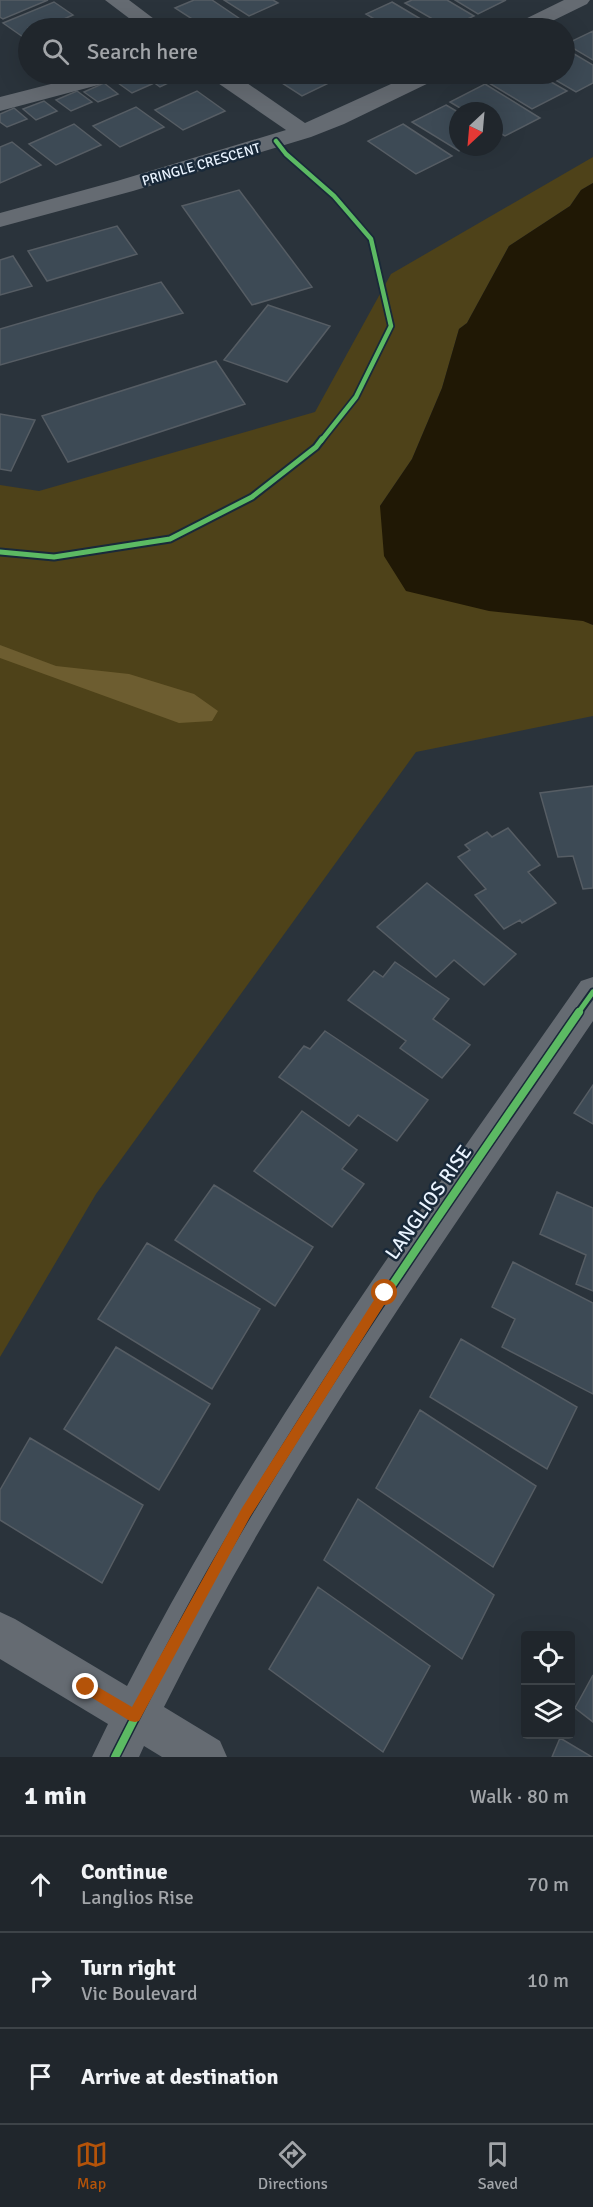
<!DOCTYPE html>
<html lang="en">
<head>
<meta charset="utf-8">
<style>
  :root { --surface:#20262c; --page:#2d3238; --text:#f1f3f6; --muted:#a2a5a9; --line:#3d4348; --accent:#b45309 }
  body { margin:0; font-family:Signika,sans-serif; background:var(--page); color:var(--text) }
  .controls { position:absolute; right:18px; bottom:18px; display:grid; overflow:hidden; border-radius:6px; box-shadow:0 6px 24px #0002 }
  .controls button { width:54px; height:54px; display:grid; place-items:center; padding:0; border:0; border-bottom:2px solid var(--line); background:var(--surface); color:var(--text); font:30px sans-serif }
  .compass { position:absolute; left:449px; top:102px; width:54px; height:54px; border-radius:50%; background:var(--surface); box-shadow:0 6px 24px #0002; rotate:206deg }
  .stop { position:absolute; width:18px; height:18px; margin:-14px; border:4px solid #b45309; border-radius:50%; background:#fff }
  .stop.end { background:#b45309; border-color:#fff; box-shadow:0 2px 6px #0008 }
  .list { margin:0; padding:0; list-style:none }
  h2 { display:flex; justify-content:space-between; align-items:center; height:78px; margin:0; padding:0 24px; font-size:26px }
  h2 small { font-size:20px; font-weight:400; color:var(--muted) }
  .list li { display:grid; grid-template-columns:39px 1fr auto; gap:18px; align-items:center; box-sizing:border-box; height:96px; padding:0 24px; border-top:2px solid var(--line) }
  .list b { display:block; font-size:22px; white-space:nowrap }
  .list p { margin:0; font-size:20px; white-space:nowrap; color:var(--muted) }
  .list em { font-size:20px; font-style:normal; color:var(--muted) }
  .icon { flex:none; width:33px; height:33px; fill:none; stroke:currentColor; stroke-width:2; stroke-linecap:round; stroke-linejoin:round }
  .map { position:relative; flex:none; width:593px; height:1757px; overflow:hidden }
  .search { position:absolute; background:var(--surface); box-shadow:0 6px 24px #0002; left:18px; right:18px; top:18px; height:66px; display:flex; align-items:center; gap:15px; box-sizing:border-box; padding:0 21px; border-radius:33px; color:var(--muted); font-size:22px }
  .sheet { height:366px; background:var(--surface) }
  nav { display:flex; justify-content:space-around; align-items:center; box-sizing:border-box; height:84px; border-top:2px solid var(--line); background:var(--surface); font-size:16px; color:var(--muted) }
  nav a { display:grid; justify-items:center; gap:3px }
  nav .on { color:var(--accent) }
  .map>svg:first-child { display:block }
  .green { fill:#4e4219 }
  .forest { fill:#6d5d30 }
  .water { fill:#201805 }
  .building { fill:#3d4a55; stroke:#565d64; stroke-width:1.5 }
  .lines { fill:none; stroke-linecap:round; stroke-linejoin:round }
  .minor { fill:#656b72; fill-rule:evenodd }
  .cycleway-far2-casing { stroke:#192939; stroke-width:8 }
  .cycleway-far1-casing { stroke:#192939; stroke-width:9 }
  .cycleway-casing { stroke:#192939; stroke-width:11 }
  .cycleway-far2 { stroke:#5cba63; stroke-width:4.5 }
  .cycleway-far1 { stroke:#5cba63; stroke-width:5 }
  .cycleway { stroke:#5cba63; stroke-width:8 }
  .route { fill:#b45309 }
  .labels { text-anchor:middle; stroke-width:5; stroke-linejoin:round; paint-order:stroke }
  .far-street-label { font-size:14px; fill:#eaf4ff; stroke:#192939 }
  .near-street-label { font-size:20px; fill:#eaf4ff; stroke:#192939 }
</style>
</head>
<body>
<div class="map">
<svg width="593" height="1757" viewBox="0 0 593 1757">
  <rect width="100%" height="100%" fill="#2a333b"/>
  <path class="green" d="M593 157V183L581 190 570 206 509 246 467 323 459 329 442 388 412 459 380 506 593 625V716L416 752 96 1194 0 1357V485L39 491 315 412 391 274Z"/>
  <path class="forest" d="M0 645 56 666 129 674 194 694 218 711 212 721 179 723 0 658Z"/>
  <path class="water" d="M593 183V625L583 621 489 611 406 591 384 556 380 506 412 459 442 388 459 329 467 323 509 246 570 206 581 190Z"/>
  <path class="building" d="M0 0H48L3 19 0 17Z
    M194 0H212L249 25 240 28H206L175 8Z
    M224 0H273L278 3 249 16Z
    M412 0H447L474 16 448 28 405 3Z
    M455 0H506L478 14Z
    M54 2 73 15 43 28H28V35L23 37 3 23Z
    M392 2 436 28H389L366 14Z
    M593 31V60L566 44Z
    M564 48 593 65V83L576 92 545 74H564Z
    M138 74 152 84 132 93 118 83Z
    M150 74H173L179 78 160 87 145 76Z
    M268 74H325L335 80 302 96Z
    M508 74H537L567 91 532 109 489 83Z
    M104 83 118 94 98 102 84 92Z
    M485 84 540 118 505 136 494 130V111H465L450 102Z
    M77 91 92 102 71 111 56 100Z
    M197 91 225 111 183 130 155 110Z
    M44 101 57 111 36 120 23 109Z
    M446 105 458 112V147H467L459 151 412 122Z
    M136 107 164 127 120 147 93 126Z
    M14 108 27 119 7 127 0 122V114Z
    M74 124 101 145 56 165 29 144Z
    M403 124 452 156 416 174 368 141Z
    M12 142 41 165 0 183V147Z
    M239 190 312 287 252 305 182 206Z
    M117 226 137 254 47 281 28 251Z
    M13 256 32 286 0 295V260Z
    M161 282 183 313 0 365V329Z
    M268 305 330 326 287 382 224 360Z
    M216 361 245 404 68 462 42 416Z
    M0 414 35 420 11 471 0 469Z
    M593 786V888L583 889 573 856 558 857 540 793Z
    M508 828 540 865 528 872 556 903 522 923 520 920 504 929 475 895 486 889 458 857 470 850 465 845 487 832 492 837Z
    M427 883 516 954 484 985 454 960 436 977 377 927Z
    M395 962 449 999 433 1019 470 1045 442 1078 400 1048 406 1041 348 1000 374 971 383 977Z
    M325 1031 428 1100 397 1141 358 1115 349 1126 279 1077 304 1046 310 1049Z
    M593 1085V1124L574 1113Z
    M302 1111 357 1150 342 1169 364 1184 332 1227 254 1171Z
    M214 1185 313 1247 275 1306 175 1240Z
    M557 1192 593 1208V1291L576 1284 586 1255 540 1234Z
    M147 1243 260 1309 212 1389 98 1319Z
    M513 1262 593 1303V1394L502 1347 515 1319 492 1307Z
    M461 1339 577 1407 547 1469 430 1397Z
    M116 1347 210 1404 159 1490 64 1429Z
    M420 1410 536 1486 493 1567 376 1488Z
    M30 1438 143 1505 102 1583 0 1520V1490Z
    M358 1499 494 1595 462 1659 324 1560Z
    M318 1587 430 1666 383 1752 269 1669Z
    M593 1675V1722L575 1708Z
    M560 1738 592 1757H552Z"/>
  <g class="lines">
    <path class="minor" d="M105 0H129L166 28H142Z
      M564 0H590L587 4 538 28H511L515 24Z
      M90 74H124L121 79 0 111V97Z
      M209 74H234L305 123 413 74H440L437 79 344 124 311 137 133 191 0 227V213L117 181 286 130 212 79Z
      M593 977V1021C442 1244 284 1465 164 1707L220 1741 227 1757H162L144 1746 139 1757H92L108 1724 0 1659V1612L15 1619 127 1686C255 1436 421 1210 581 981Z"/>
    <g class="cycleway-far2-casing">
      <path id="cycleway-far2" d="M276 141 286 154 334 196 371 239 391 326 356 397 321 441"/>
    </g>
    <g class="cycleway-far1-casing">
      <path id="cycleway-far1" d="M0 552 54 557 170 539 252 497 316 447 322 439
        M578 1013 593 992"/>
    </g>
    <g class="cycleway-casing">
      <path id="cycleway" d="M115 1757C149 1690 183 1622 221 1557 330 1369 456 1191 579 1012"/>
    </g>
    <use href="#cycleway-far2" class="cycleway-far2"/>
    <use href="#cycleway-far1" class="cycleway-far1"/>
    <use href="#cycleway" class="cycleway"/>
  </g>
  <path class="route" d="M385 1287 389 1289V1297L250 1517 139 1721 135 1722 130 1721 81 1691 80 1687 81 1682 86 1680 132 1707 242 1508 381 1289Z"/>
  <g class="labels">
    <g class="far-street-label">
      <text transform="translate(201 164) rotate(-16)" y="5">PRINGLE CRESCENT</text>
    </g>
    <g class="near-street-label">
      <text transform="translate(428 1202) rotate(-55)" y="7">LANGLIOS RISE</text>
    </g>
  </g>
</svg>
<div class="controls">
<button><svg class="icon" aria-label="locate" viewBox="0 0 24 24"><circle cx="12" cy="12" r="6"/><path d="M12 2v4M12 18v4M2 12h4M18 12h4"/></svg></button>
<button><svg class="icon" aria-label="layers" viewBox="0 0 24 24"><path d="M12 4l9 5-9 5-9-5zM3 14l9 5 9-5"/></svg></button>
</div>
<svg class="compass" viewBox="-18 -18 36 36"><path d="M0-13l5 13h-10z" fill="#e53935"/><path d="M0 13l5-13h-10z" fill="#a2a5a9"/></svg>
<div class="stop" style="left:385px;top:1293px"></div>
<div class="stop end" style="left:86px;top:1687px"></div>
<div class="search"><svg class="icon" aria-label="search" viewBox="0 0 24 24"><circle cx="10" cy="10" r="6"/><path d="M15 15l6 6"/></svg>Search here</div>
</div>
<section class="sheet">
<h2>1 min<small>Walk · 80 m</small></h2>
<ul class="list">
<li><svg class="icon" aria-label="ahead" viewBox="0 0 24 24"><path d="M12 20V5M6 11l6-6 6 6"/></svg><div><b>Continue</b><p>Langlios Rise</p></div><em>70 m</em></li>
<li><svg class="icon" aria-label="right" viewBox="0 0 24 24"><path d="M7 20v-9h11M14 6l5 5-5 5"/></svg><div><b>Turn right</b><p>Vic Boulevard</p></div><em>10 m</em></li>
<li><svg class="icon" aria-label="arrive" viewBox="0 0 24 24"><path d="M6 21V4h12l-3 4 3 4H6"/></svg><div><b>Arrive at destination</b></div></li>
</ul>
</section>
<nav>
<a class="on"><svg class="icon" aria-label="map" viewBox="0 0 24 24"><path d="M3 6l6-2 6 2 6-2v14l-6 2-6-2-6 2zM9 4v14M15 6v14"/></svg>Map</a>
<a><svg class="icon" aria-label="directions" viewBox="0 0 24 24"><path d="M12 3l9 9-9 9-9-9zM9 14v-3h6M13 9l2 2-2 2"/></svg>Directions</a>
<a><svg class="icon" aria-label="saved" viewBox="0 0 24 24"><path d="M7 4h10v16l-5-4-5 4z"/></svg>Saved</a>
</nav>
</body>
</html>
